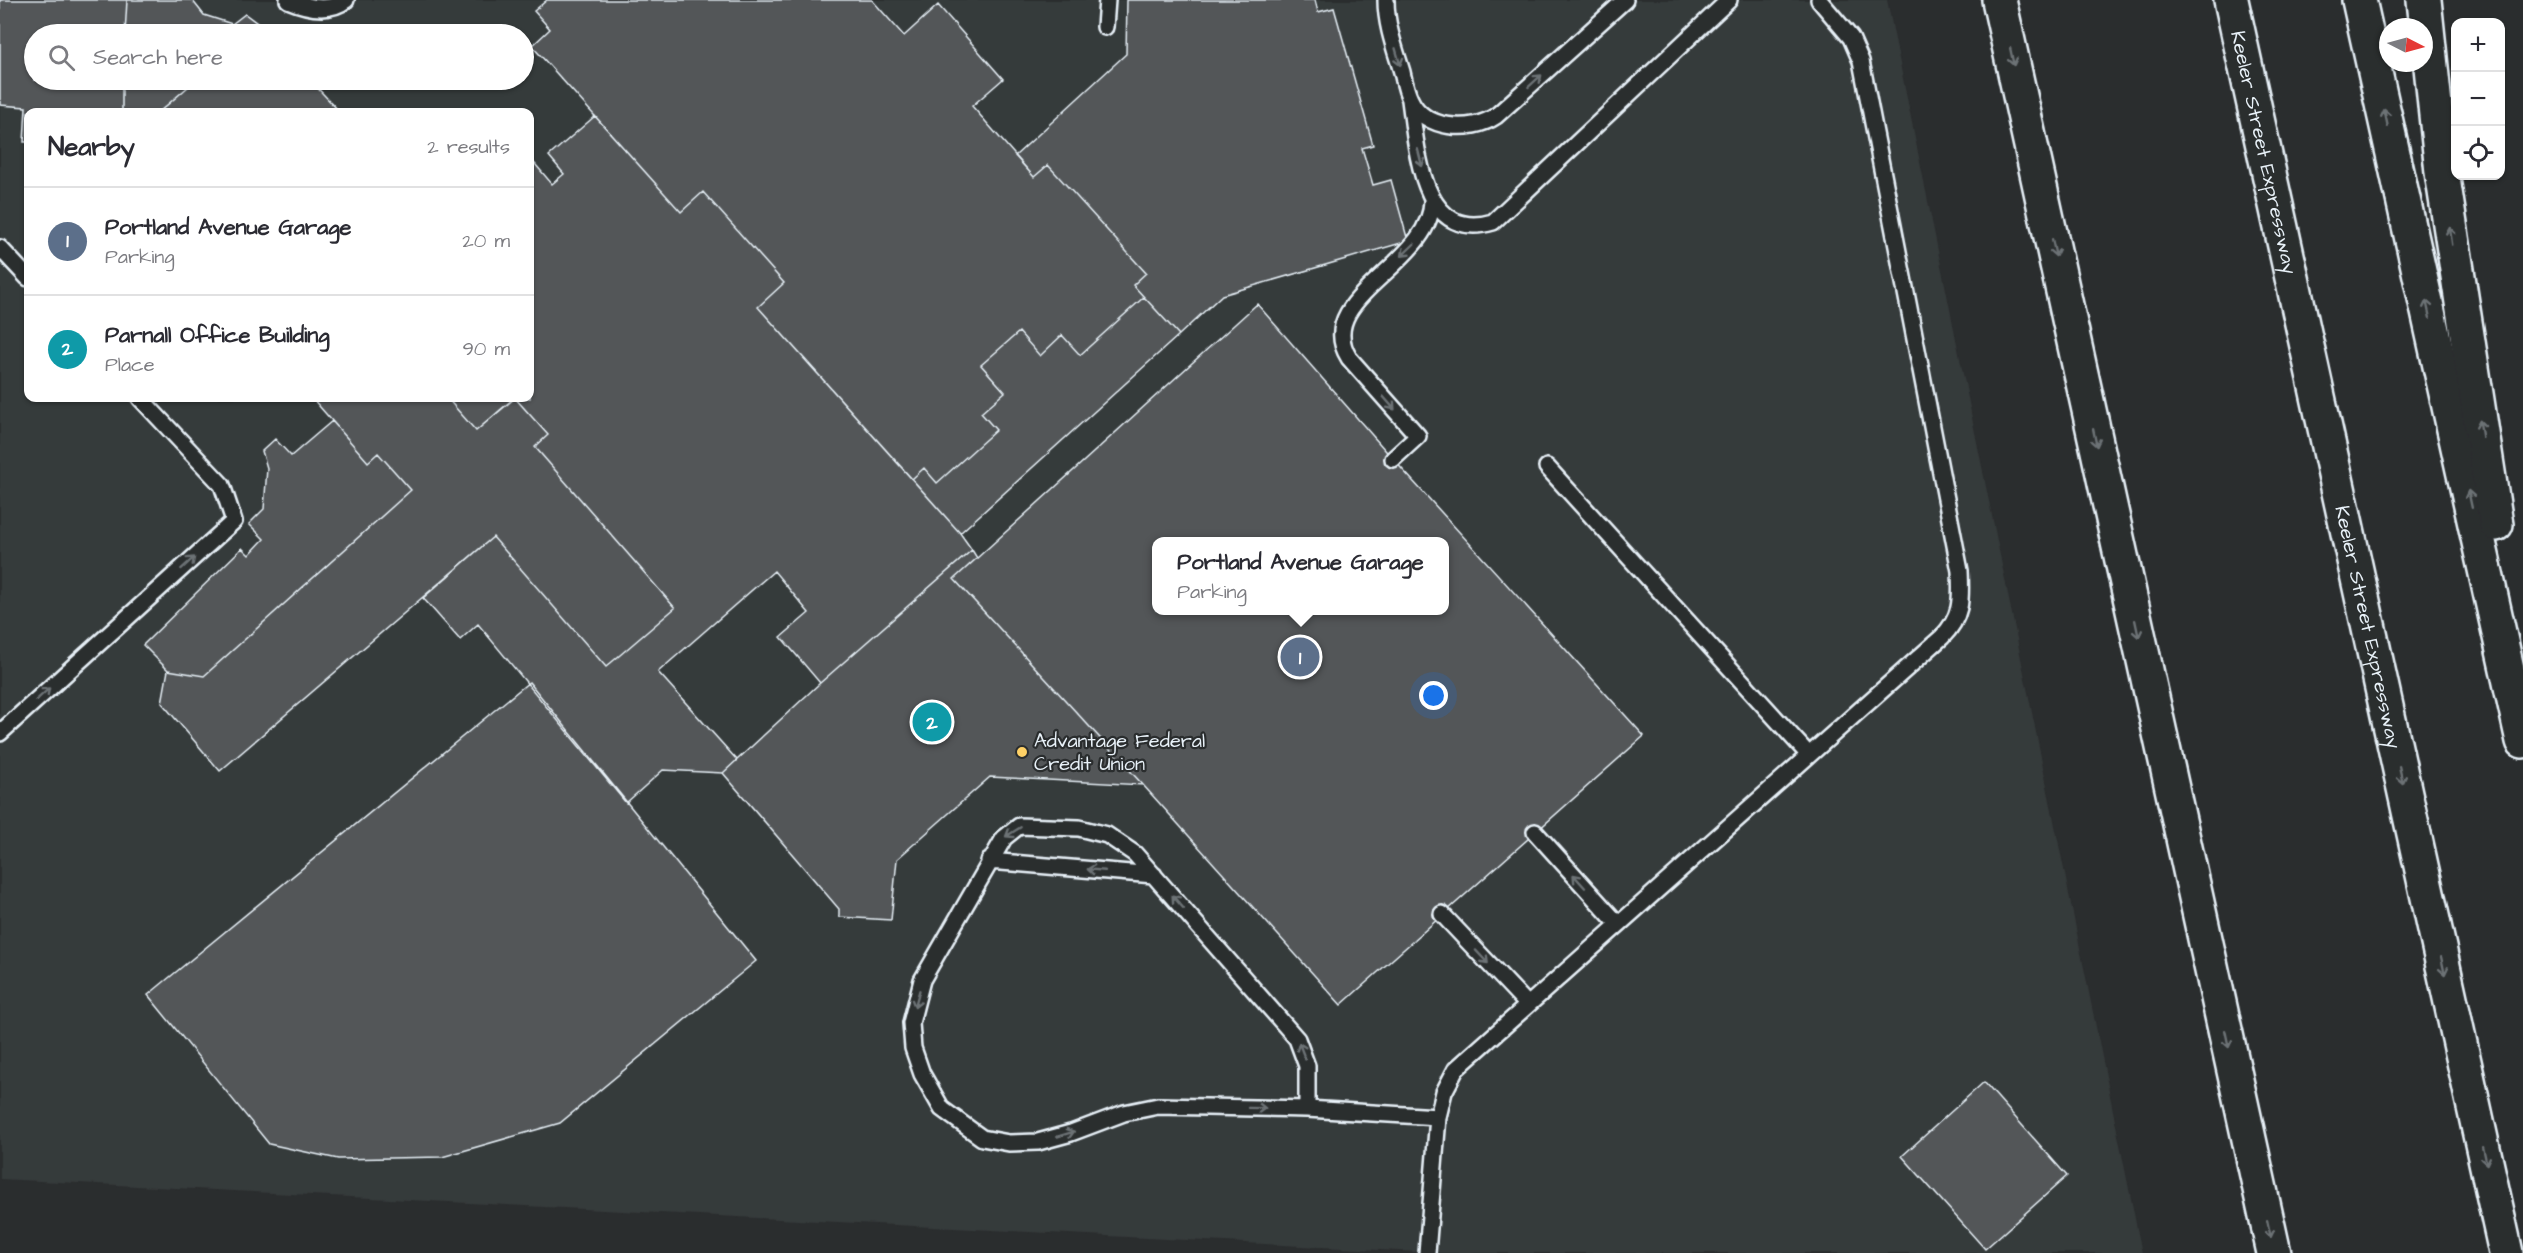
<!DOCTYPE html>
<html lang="en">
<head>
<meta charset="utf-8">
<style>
  :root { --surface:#fff; --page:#f2f2f3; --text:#2b2b33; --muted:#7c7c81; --line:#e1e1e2; --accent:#d93025 }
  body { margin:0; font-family:"Architects Daughter",sans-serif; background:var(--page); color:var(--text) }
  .controls { position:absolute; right:18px; top:18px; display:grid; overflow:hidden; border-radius:12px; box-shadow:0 2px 4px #0004 }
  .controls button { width:54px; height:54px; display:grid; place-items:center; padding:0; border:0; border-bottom:2px solid var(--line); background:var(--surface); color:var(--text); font:30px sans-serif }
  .compass { position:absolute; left:2379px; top:18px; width:54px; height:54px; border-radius:50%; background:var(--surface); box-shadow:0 2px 4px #0004; rotate:96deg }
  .you { position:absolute; left:1434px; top:696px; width:21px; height:21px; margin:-15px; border:4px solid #fff; border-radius:50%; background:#1a73e8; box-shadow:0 0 0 9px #1a73e833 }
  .badge { display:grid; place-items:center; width:39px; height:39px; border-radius:50%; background:var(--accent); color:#fff; font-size:20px; font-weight:700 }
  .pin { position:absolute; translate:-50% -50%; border:3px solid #fff; box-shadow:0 2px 6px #0006 }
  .popup { position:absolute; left:1152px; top:537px; width:297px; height:78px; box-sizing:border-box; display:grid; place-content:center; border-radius:12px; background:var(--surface); filter:drop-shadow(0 2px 4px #0005); font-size:20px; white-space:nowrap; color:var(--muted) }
  .popup b { font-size:22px; color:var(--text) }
  .popup::after { content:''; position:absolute; left:50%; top:100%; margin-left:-12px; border:12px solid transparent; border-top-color:var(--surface) }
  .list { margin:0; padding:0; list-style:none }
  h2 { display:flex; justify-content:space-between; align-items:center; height:78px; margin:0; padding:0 24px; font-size:26px }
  h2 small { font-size:20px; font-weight:400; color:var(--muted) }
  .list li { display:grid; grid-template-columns:39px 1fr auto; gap:18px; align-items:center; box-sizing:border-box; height:108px; padding:0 24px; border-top:2px solid var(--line) }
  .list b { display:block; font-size:22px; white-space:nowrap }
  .list p { margin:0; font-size:20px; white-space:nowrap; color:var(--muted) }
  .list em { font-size:20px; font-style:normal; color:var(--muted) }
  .icon { flex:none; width:33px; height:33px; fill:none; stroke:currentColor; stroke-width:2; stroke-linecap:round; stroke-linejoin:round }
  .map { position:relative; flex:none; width:2523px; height:1253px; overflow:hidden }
  .search { position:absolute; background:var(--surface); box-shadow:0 2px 4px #0004; left:24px; top:24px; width:510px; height:66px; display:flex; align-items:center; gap:15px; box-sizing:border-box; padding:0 21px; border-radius:33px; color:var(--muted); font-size:22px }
  .panel { position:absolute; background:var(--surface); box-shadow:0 2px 4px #0004; left:24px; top:108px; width:510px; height:294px; border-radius:12px }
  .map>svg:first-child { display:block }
  .built { fill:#363a3b; fill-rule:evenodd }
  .building { fill:#535759; stroke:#e8f1f8; stroke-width:1.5; fill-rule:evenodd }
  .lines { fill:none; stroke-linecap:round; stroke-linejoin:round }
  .service-casing { stroke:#e8f1f8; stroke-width:20 }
  .primary-casing { stroke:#e8f1f8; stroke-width:38 }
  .motorway-casing { stroke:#e8f1f8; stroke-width:38 }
  .service { stroke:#2a2d2e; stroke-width:15 }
  .primary { stroke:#2a2d2e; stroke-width:33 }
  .motorway { stroke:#2a2d2e; stroke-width:33 }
  .oneway { stroke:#6c7275 }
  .poi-dot { fill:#ffd166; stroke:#2a2d2e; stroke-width:2 }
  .labels { text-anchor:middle; stroke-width:4.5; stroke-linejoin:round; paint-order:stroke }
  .street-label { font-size:20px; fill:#e8f1f8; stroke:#2a2d2e }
  .poi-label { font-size:20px; fill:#e8f1f8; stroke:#2a2d2e; text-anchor:start }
</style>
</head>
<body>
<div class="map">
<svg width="2523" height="1253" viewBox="0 0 2523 1253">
  <rect width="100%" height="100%" fill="#2a2d2e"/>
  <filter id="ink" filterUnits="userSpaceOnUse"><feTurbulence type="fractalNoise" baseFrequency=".0167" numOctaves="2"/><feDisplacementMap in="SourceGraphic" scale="12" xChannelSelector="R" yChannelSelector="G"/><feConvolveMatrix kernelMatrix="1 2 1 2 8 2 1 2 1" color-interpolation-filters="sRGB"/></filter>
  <g filter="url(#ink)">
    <path class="built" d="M0 0H1887L2142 1253H1438L0 1179ZM34 34H524V80H34ZM28 112H530V398H28ZM1156 542H1444V610H1156Z"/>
    <path class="building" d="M0 0H127L125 34H34V80H122V112H28V142H24L26 107 0 105Z
      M127 0H192L204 15 232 24 245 14 268 31 264 34H125Z
      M547 0H872L904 36 938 5 1003 79 972 106 1034 177 1048 165 1146 273 1133 285 1144 297 1080 355 1062 335 1040 356 1019 332 981 365 1005 392 981 413 996 430 937 483 924 468 912 479 758 307 784 283 703 192 681 212 532 46 550 29 534 11Z
      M1127 0H1315L1318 12 1334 8 1373 145 1362 148 1373 185 1391 180 1408 241 1222 295 1179 335 1133 285 1146 273 1048 165 1034 177 1015 156 1126 54Z
      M122 80H196L159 112H122Z
      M196 80H310L339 111 159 112Z
      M595 116 681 212 703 192 784 283 758 307 960 533 972 550 820 683 781 637 809 613 774 571 658 672 737 760 723 773 663 770 626 803 478 624 460 640 423 598 493 537 606 667 675 608 535 447 548 435 515 398H530V158L552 184 564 174 549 156Z
      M1144 297 1179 335 960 533 912 479 924 468 937 483 996 430 981 413 1005 392 981 365 1019 332 1040 356 1062 335 1080 355Z
      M1257 304 1393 459 1644 736 1341 1005 1143 785 954 579ZM1156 542H1444V610H1156Z
      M312 398H447L476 431 515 398 548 435 535 447 675 608 606 667 493 537 220 771 162 703 168 670 204 676 411 490 378 453 368 462Z
      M447 398H514L476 431Z
      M332 421 368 462 378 453 411 490 204 676 168 670 143 645 242 548 249 555 264 539 249 524 264 509 267 468 262 451 275 439 291 456Z
      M972 550 977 558 954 579 1143 785 990 777 897 859 891 920 839 917V909L723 773 820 683Z
      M529 682 756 961 560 1123 442 1157 338 1159 269 1144 148 995Z
      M1984 1082 2067 1176 1985 1249 1902 1156Z"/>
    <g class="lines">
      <g class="service-casing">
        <path id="service" d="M288 0C307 8 329 13 346 0
          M1386 0C1386 25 1395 49 1402 72 1404 81 1406 91 1410 99 1424 130 1471 133 1496 116L1625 0
          M1105 27 1107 0
          M1410 100C1417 149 1421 243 1493 222L1729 0
          M0 248 28 278
          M1393 459 1418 436 1349 358C1311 297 1434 264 1432 199
          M1547 467 1808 754
          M0 733 234 521 222 485 140 398
          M1535 832 1618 924
          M989 861 1154 875
          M1442 914 1527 1004
          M1307 1109V1066L1297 1039 1135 854 1107 835 1079 828 1019 826 1004 838 922 980 911 1023 913 1048 922 1074 942 1109 982 1138 1009 1143 1038 1142 1071 1133 1124 1113 1158 1106 1307 1109 1438 1117
          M1427 1253 1438 1117 1444 1092 1456 1069 1942 637C1963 616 1961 598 1960 571L1861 61 1851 38 1819 0"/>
      </g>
      <g class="primary-casing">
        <path id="primary" d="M1999 0 2274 1253"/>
      </g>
      <g class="motorway-casing">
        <g id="motorway">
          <path id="s1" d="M2231 0 2506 1253"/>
          <path d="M2359 0 2523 741"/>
          <path d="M2424 0 2442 172 2496 524"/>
        </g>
      </g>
      <use href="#service" class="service"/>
      <use href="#primary" class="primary"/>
      <use href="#motorway" class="motorway"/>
    </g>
    <defs><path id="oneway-shaft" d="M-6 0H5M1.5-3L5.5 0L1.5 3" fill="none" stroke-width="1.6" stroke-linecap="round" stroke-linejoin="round" transform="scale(1.5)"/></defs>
    <g class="oneway">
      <use href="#oneway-shaft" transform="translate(1398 57) rotate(74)"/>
      <use href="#oneway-shaft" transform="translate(2012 57) rotate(78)"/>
      <use href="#oneway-shaft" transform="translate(1535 81) rotate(-42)"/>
      <use href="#oneway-shaft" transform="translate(2386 118) rotate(-102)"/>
      <use href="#oneway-shaft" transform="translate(1420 158) rotate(76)"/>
      <use href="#oneway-shaft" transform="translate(2451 236) rotate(-98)"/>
      <use href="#oneway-shaft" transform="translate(2054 248) rotate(78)"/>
      <use href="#oneway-shaft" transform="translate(1408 250) rotate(136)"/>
      <use href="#oneway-shaft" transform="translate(2428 309) rotate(-102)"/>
      <use href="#oneway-shaft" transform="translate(1389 403) rotate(49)"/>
      <use href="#oneway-shaft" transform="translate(2481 429) rotate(-99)"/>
      <use href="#oneway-shaft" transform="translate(2095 438) rotate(78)"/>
      <use href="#oneway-shaft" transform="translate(2470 499) rotate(-102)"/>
      <use href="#oneway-shaft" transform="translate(188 563) rotate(-42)"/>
      <use href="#oneway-shaft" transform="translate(2137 629) rotate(78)"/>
      <use href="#oneway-shaft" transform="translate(43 694) rotate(-42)"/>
      <use href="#oneway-shaft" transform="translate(2401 775) rotate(78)"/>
      <use href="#oneway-shaft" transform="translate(1013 832) rotate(148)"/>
      <use href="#oneway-shaft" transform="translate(1096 870) rotate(-175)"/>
      <use href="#oneway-shaft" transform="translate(1579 881) rotate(-132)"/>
      <use href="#oneway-shaft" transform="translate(1178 902) rotate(-131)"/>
      <use href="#oneway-shaft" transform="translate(1482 957) rotate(47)"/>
      <use href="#oneway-shaft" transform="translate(2443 966) rotate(78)"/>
      <use href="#oneway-shaft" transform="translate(917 999) rotate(106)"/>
      <use href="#oneway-shaft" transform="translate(2227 1039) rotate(78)"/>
      <use href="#oneway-shaft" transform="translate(1302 1051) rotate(-111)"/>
      <use href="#oneway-shaft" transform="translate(1257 1108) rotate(1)"/>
      <use href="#oneway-shaft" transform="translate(1066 1134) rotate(-17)"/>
      <use href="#oneway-shaft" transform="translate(2485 1156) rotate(78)"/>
      <use href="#oneway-shaft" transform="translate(2269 1229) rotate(78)"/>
    </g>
  </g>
  <circle class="poi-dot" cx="1022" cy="752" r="6"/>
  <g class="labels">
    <g class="street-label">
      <text dy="7" stroke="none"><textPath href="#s1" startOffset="156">Keeler Street Expressway</textPath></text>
      <text dy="7" stroke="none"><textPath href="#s1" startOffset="642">Keeler Street Expressway</textPath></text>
    </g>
    <g class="poi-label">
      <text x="1034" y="747">Advantage Federal<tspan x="1034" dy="23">Credit Union</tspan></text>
    </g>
  </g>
</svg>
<div class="controls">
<button>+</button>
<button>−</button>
<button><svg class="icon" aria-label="locate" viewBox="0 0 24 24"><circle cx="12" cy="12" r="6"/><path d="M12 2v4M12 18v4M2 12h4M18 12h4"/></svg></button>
</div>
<svg class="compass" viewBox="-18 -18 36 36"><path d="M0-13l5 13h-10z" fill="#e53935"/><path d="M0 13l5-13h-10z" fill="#7c7c81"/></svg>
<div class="you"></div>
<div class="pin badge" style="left:1300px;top:657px;background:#5c6f8a">1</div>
<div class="popup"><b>Portland Avenue Garage</b>Parking</div>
<div class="pin badge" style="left:932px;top:722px;background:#0f9aa8">2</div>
<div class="search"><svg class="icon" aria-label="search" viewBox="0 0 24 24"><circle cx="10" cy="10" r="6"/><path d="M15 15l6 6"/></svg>Search here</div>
<section class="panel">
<h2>Nearby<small>2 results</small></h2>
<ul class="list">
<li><span class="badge" style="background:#5c6f8a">1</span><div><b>Portland Avenue Garage</b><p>Parking</p></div><em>20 m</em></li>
<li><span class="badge" style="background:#0f9aa8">2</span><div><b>Parnall Office Building</b><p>Place</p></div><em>90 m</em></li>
</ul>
</section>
</div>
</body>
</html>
